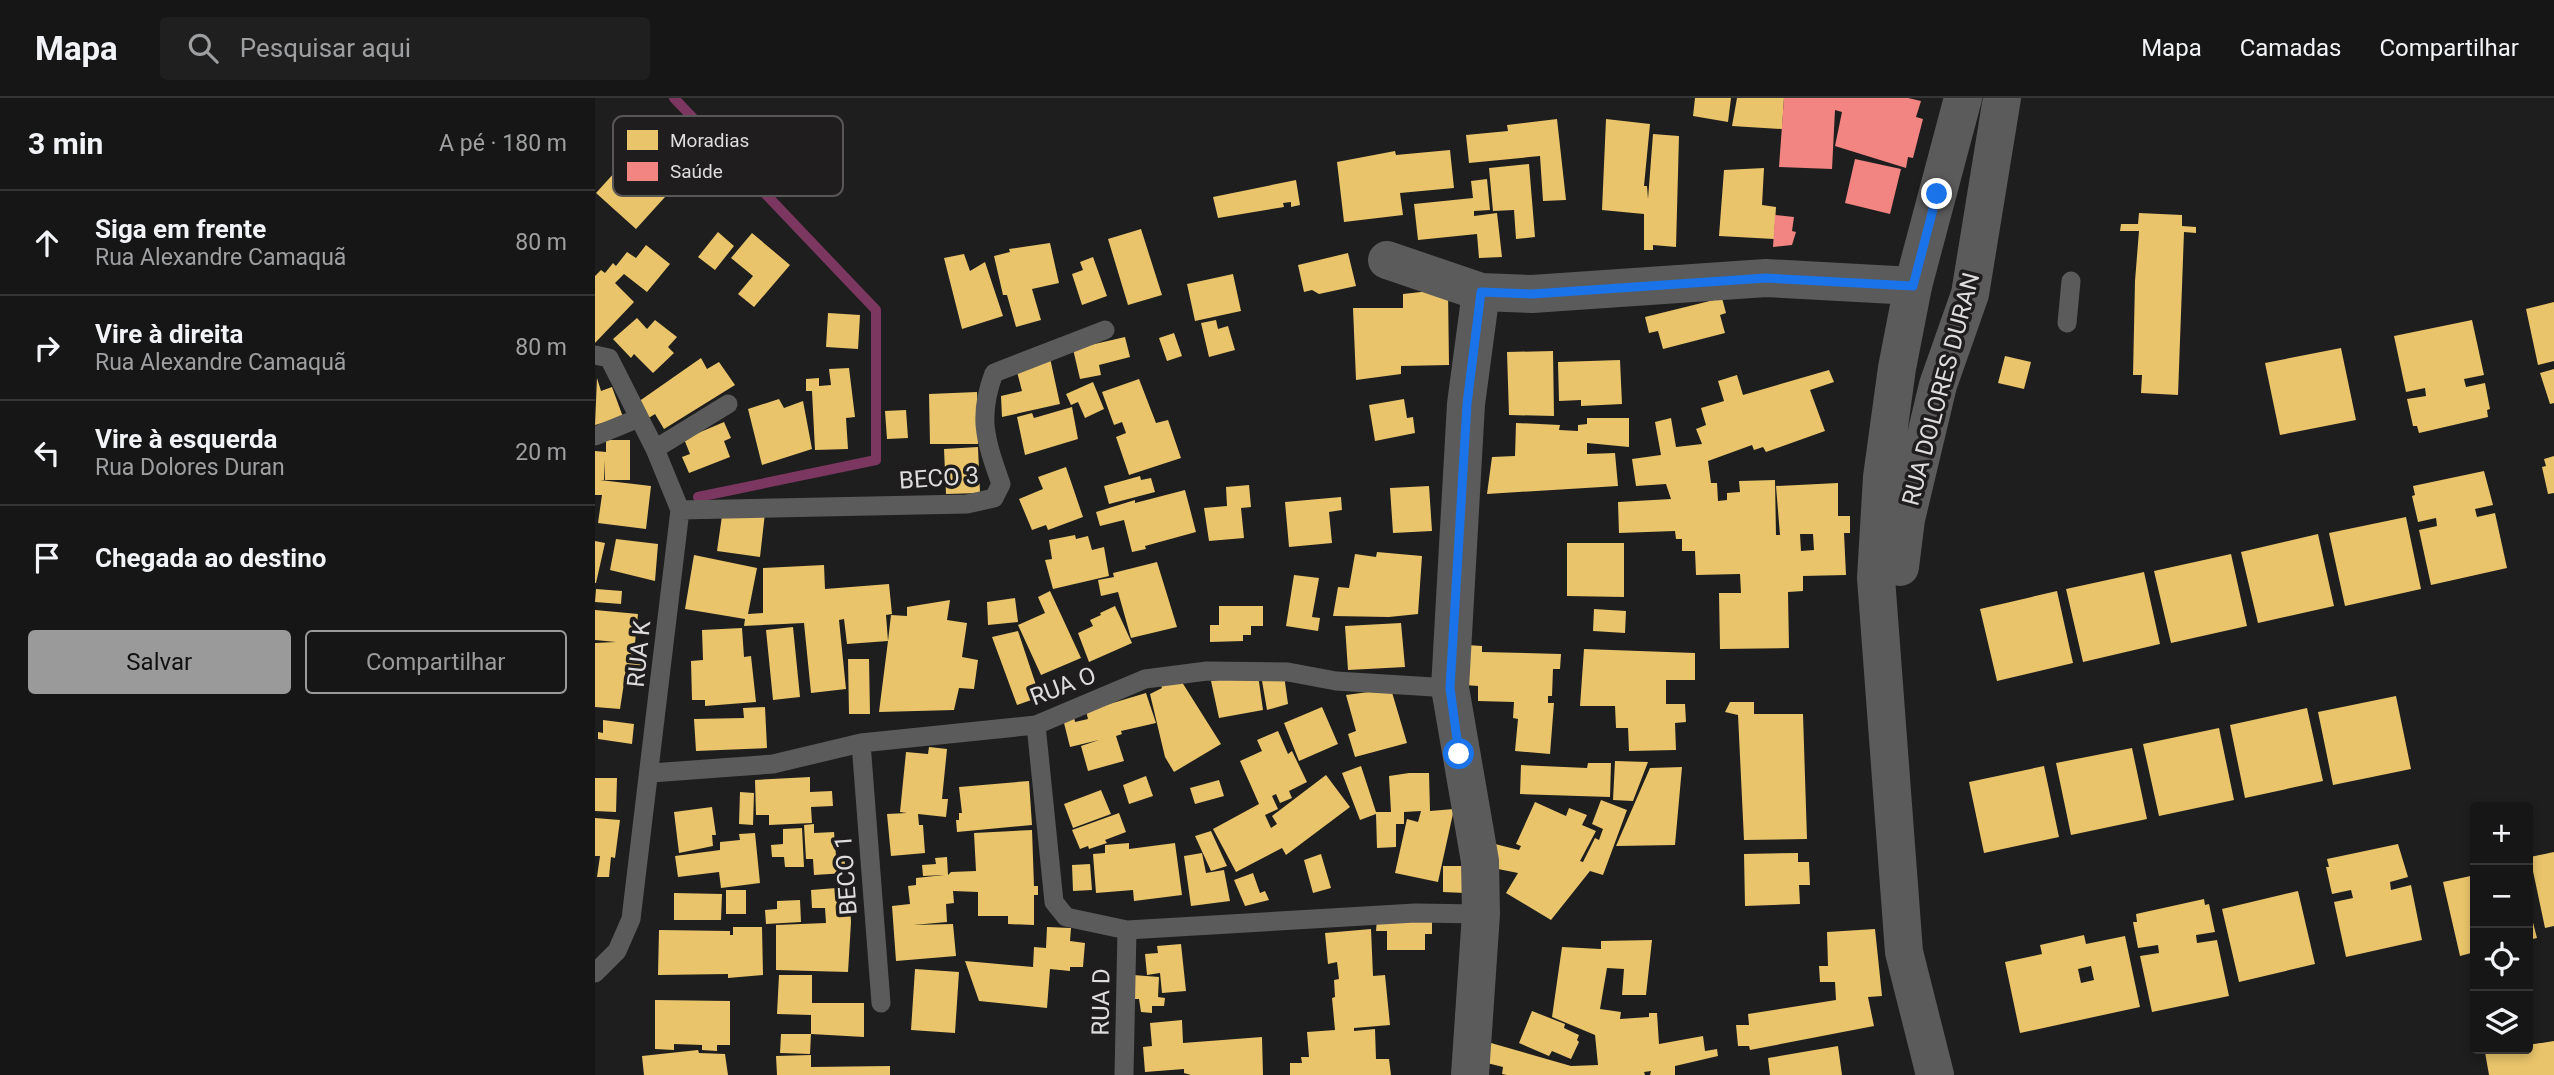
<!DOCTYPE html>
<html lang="pt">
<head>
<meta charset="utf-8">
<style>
  :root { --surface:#161616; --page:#1f1f1f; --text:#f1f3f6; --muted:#9e9fa1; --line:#353535; --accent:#9b9a9a }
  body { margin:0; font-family:Roboto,sans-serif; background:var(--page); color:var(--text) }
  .controls { position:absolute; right:21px; bottom:21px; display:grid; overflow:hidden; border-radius:7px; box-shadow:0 4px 10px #0003 }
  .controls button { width:63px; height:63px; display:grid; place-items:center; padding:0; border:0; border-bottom:2px solid var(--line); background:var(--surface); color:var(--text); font:35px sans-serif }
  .stop { position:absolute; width:21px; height:21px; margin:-16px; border:5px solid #1a73e8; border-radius:50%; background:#fff }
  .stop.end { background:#1a73e8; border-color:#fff; box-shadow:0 2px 7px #0008 }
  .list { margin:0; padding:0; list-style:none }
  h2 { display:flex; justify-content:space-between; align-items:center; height:91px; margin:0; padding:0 28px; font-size:30px }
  h2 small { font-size:23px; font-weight:400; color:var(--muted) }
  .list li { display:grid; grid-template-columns:46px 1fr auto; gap:21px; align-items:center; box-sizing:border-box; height:105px; padding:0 28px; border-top:2px solid var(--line) }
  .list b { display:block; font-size:26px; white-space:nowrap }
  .list p { margin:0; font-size:23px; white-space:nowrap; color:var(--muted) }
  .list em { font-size:23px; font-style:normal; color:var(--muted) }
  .actions { display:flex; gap:14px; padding:21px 28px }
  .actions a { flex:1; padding:16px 0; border:2px solid var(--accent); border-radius:7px; text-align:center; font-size:24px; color:var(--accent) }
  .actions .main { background:var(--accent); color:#111 }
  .icon { flex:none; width:38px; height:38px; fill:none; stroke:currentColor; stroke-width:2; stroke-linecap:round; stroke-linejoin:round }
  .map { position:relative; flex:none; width:1959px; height:977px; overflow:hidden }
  header { display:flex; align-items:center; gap:42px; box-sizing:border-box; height:98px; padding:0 35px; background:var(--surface); border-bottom:2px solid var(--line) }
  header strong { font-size:33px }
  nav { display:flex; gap:38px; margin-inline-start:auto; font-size:24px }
  .search { width:490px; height:63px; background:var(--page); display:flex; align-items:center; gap:18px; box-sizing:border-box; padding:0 24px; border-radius:7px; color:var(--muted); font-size:26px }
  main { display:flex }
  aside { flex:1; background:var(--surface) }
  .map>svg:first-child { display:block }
  .homes { fill:#e9c46a; fill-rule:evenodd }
  .health { fill:#f28482 }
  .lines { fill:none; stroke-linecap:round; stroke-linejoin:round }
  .stream { stroke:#7c3760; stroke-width:10 }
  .lane { stroke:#5c5b5b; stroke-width:19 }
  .street { stroke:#5c5b5b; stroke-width:38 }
  .secondary { stroke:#5c5b5b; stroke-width:38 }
  .route { stroke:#1a73e8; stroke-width:9 }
  .labels { text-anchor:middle; stroke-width:7; stroke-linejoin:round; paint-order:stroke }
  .street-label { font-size:24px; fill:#dedcdd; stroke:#1f1d1e }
  .key { fill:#1f1d1e; stroke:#585657; stroke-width:2 }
  .key-label { font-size:19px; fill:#dedcdd }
</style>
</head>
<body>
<header>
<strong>Mapa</strong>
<div class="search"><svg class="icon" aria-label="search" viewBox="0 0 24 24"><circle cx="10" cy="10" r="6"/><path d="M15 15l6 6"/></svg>Pesquisar aqui</div>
<nav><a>Mapa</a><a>Camadas</a><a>Compartilhar</a></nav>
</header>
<main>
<aside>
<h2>3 min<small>A pé · 180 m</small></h2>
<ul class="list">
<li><svg class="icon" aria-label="ahead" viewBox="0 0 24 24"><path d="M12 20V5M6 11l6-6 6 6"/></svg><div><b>Siga em frente</b><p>Rua Alexandre Camaquã</p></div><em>80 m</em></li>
<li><svg class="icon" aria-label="right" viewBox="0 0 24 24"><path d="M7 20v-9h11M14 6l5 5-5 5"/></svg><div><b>Vire à direita</b><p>Rua Alexandre Camaquã</p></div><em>80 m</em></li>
<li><svg class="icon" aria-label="left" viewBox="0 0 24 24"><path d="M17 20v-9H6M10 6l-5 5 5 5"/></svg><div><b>Vire à esquerda</b><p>Rua Dolores Duran</p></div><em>20 m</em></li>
<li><svg class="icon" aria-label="arrive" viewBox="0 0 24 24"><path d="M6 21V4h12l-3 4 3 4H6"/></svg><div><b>Chegada ao destino</b></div></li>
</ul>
<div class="actions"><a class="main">Salvar</a><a>Compartilhar</a></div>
</aside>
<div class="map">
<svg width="1959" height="977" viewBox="0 0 1959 977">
  <rect width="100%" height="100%" fill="#1e1e1e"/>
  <path class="homes" d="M1100 0H1136L1133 24 1098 18Z
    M1142 0H1189L1187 31 1137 28Z
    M962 21 971 102 948 103 945 58 874 65 871 37 913 33 912 27Z
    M1011 21 1055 26 1049 88H1052L1053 101 1058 36 1084 38 1081 149 1058 147V152H1049V116L1007 112Z
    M855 52 859 90 805 95 808 117 749 124 742 64 800 53 801 57Z
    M30 63 70 99 41 131 1 95Z
    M934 66 940 139 921 141 919 112 898 113 894 70Z
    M1169 70 1167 107 1181 109 1179 141 1124 138 1129 72Z
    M892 81 895 112 879 113V118L902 115 907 159 884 160 882 136 823 142 819 106 878 100 876 83Z
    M701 82 705 107 696 109V104L688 105 689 109 623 120 618 99Z
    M1544 115 1587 117V128L1601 129V135L1589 134 1583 297 1546 295 1547 277H1538L1540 183 1544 133H1525L1526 126H1543Z
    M546 131 567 197 533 207 513 141Z
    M123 134 139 148 120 172 103 159Z
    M157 135 195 167 159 209 143 196 158 178 136 160Z
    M455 145 464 185 437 191 446 222 421 229 412 197H408L399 158 415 154 414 151Z
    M51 147 75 166 52 194 29 176 20 185 39 204 0 245V178L6 172 10 175 18 165 21 168 32 154 41 160Z
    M753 155 761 188 724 196 717 192 709 194 703 167Z
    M369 156 375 173 390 164 408 218 367 231 349 160Z
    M498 159 512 198 487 207 477 176 488 172 485 164Z
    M638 176 646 213 600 223 592 186Z
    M853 191 854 267 806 268V276L761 282 758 210H808V196Z
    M1127 200 1131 215 1125 217 1130 235 1068 251 1063 233 1054 235 1050 219Z
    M1959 204V263L1943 267 1931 211Z
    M233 215 265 217 263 251 231 249Z
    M42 220 52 231 60 222 82 239 73 249 79 255 58 275 39 256 36 260 18 241Z
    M621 222 623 231 633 228 640 252 614 259 606 225Z
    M1877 222 1889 277 1869 281 1871 289 1890 285 1895 311 1892 312 1893 319 1824 335 1822 328H1818L1812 301 1831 298 1830 290 1811 294 1799 238Z
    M579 235 587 258 572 263 564 240Z
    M530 239 535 259 504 267 506 277 485 281 478 251Z
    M1746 250 1761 322 1685 337 1670 265Z
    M958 253 959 318 914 317 912 254Z
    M1410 258 1436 264 1429 291 1403 285Z
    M106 260 112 271 124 264 140 287 69 331 60 316 52 321 43 304Z
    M455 260 465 306 407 319 406 298 427 293 421 270Z
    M1025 262 1027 306 986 308V302L964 303 963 264Z
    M254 270 260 319 251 320 253 351 220 352 217 293H211V281L224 280V288L236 287 234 271Z
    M1959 271V305L1955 306 1945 275Z
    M1234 272 1239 284 1215 292 1230 333 1171 354 1168 349 1159 352 1157 347 1113 363 1116 385H1122L1123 403 1132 402V395L1145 394 1144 383 1180 382 1181 437H1185L1181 388 1243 385V418H1255V435H1249L1251 477 1208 478V493L1193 494 1194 550 1125 551 1124 495H1146L1145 476 1101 477 1100 453H1087V441H1081L1080 433 1024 435 1023 404 1076 401 1071 386 1041 388 1037 361 1066 357 1060 324 1076 320 1081 349 1107 346 1101 331 1111 327 1106 310 1129 303 1123 283 1142 277 1148 297ZM1205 436H1218L1219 452 1206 453Z
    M2 280 6 293 17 289 28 319 0 327Z
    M544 281 561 325 573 322 586 360 534 377 521 339 531 335 527 324 519 327 507 294Z
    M498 284 509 311 490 320 483 304 476 307 471 296Z
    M382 294 383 346H335L334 296Z
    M184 301 189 310 208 303 217 351 167 367 153 311Z
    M809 301 812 320 818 319 820 335 780 343 774 307Z
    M477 309 483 341 430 357 422 319 437 315 439 320Z
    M311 312 313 340 292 341 290 313Z
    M992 320H1034V349L992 345V356L1020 355 1023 388 892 396 897 359 920 358 921 325 965 327 964 332 983 333V327L992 326Z
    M129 324 136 340 129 343 135 359 94 375 87 359 95 356 89 341Z
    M11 342H35V382H10V362L9 382H5L56 388 51 431 3 425 7 397H0V353L11 354Z
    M383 349 385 395 351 396 349 351Z
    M1959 358V395L1953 396 1947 369 1951 368 1949 361Z
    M471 369 488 419 453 432 451 427 437 432 424 401 448 391 443 379Z
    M1889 373 1898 407 1880 411 1882 419 1900 415 1912 470 1836 487 1824 432 1842 428 1841 420 1823 424 1817 398 1820 397 1818 388Z
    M545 378 546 382 556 380 560 394 514 406 509 388Z
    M654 387 656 409 646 410 649 440 614 443 609 410 632 408 631 389Z
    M834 388 837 433 798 435 795 390Z
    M590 392 601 434 550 448 551 451 537 454 529 422 505 428 501 414 540 402V405Z
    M746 399 747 412 734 414 737 445 694 449 690 404Z
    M170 415 165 459 122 453 127 418Z
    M1811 419 1826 491 1750 508 1734 435Z
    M1723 436 1739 508 1663 525 1646 454Z
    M480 437 481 441 493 438 497 452 509 449 514 478 458 491 450 462 457 461 454 442Z
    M21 441 63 446 60 483 15 472Z
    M0 443 10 445 1 485H0Z
    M972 445H1029V499L972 498Z
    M782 454 827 458 823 516 794 519 738 518 743 489 754 490 760 456 781 459Z
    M1636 456 1652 528 1576 545 1559 473Z
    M99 457 162 470 153 516 168 515V470L229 467 230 491 294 486 297 516 291 517 293 543 296 517 312 518V509L355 502 352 522 372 525 367 559 383 562 379 591 364 590 359 612 284 614 293 543 252 546 249 521 244 522 251 591 216 595 209 525 149 528 150 521 90 511Z
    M562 464 582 529 536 540 523 494 506 498 503 482 519 479 518 475Z
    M1549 474 1565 546 1488 564 1471 491Z
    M699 477 724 480 717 519 725 520 723 533 691 528Z
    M1 491 27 493 26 506 0 504Z
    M455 493 486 560 446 577 423 527 450 515 443 499Z
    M1462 493 1478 565 1402 583 1385 511Z
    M420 500 423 524 393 527 392 504Z
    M520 508 537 545 494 564 483 535 498 528 495 522 506 517 505 515Z
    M624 508H668V528H656V537H648V543L615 544V527H624Z
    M999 511 1031 513 1030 535 998 533Z
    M0 512 43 516 40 545 48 546 45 574 31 572 25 611 0 609V545L21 544 0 542Z
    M806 525 810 569 753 572 750 528Z
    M198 529 205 599 178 602 171 532Z
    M147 530 149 559 156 558 161 604 110 608V602H97L96 563 108 562 107 532Z
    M423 533 445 599 422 607 397 539Z
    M872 547 887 548V554L966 556 965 571H958L957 598H953V605H959L955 656 920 653 923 621 918 620 919 604 883 603V588L870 587Z
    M989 551 1100 555V582H1071V606H1090L1091 624 1080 625 1081 652 1034 653 1033 630H1021L1020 608H985Z
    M253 561H274L275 616H254Z
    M663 577 668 612 624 620 616 583Z
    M666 577H689L693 606 672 612Z
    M585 581 626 646 579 674 570 659 555 596 567 590 564 582Z
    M796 591 812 645 760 659 753 636 761 633 751 597Z
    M551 595 561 625 526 633 527 636 521 638 529 663 493 673 486 648 504 642 475 649 468 621 479 619 480 624 493 621 491 613Z
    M1801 598 1816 671 1738 687 1723 614Z
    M1135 604H1159V616H1208L1212 741 1149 742 1143 617 1130 614Z
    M170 609 172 650 101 653 99 621 149 620 148 610Z
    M727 609 743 646 704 663 689 625Z
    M1712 610 1728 683 1650 700 1635 627Z
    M8 622 39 626 37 646 3 641V634L8 635Z
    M1624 630 1639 702 1564 718 1548 646Z
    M683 633 693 656 697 653 712 684 694 693 697 700 685 705 681 696 677 698 683 711 670 717 676 730 682 726 677 718 731 677 755 709 691 757 687 750 641 774 618 731 664 706 645 663 667 653 662 642Z
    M334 649 352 651 347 701H353L351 719 323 716 324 727H328L330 755 296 758 292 716 312 715 305 714 311 654 333 656Z
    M1537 650 1552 721 1476 737 1461 665Z
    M1020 663 1053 664 1038 703 1018 702Z
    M993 665H1016L1015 699 925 696 926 667 992 670Z
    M766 668 781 714H796L794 678 814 675H834L835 713 859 711 843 784 800 775 812 721 823 724 826 713 809 714V726H801V749L782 750 781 716 765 722 747 675Z
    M1449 668 1464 739 1389 755 1374 684Z
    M1087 669 1080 747 1021 748 1055 670Z
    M551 678 558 698 534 706 528 687Z
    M215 679V694L237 693 238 708 216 709 217 725 174 727V717H161L160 682Z
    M0 680H22L21 714 0 713Z
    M624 682 629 698 600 706 595 690Z
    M434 683 437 727 362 734 361 722H364V715H367L364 689Z
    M506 692 516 716 478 730 469 706Z
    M145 694 159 695 158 727 144 726Z
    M1006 702 1032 712 1008 777 995 773 956 822 911 795 923 775 903 771 900 746 924 752 926 748 921 746 940 704 971 718 974 710 992 717 987 727 1001 733 985 763 988 764 1000 740 1004 742 1008 731 997 726Z
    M117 709 121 737H117L118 748 84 755 79 714Z
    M524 715 531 734 510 742 512 745 494 751 493 748 485 751 477 732Z
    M0 720 25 722 20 760 16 759 14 779H2L5 758H0Z
    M219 726V735L239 734 241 758 249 757 251 775 219 777 218 761H211L209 727Z
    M207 730 209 769H190L189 759H177L176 747 188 746V731Z
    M437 732 439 788H443V797H439V827L413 826V818H383V794L358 793 359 805 351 806 352 824 318 827 358 826 361 858 301 863 297 808 315 806 313 788 321 787V780L349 777 328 778 327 767 341 766 340 760 352 759 353 777 356 774 381 773 379 735Z
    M616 733 632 768 616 773 600 738Z
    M160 735 165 785 126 790 124 774 83 779 80 758 125 752V744L145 742 144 736Z
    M534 745V751L580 745 587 797 539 803 538 792 501 795 498 756 510 755V747Z
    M1803 746 1813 779 1795 784 1796 792 1816 787 1827 842 1751 859 1739 804 1758 800 1756 792 1737 796 1731 769H1734L1732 761Z
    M1959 754V828L1950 830 1935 759Z
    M607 755 611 775 629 772 635 803 596 808 589 758Z
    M1203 755V764H1214L1215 787H1204L1205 806 1150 808 1149 756Z
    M726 756 736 790 718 795 709 762Z
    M495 766 497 792 478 793 477 767Z
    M848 768H869L870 795 848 794Z
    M658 775 665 795 670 793 674 802 650 808 639 782Z
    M1880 777V854L1865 858 1848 784Z
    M254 789 256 824 253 874 181 872V827L231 825 230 810H217L216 792Z
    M131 792H151V816H131Z
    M1703 793 1720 866 1644 884 1627 811Z
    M79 795 127 796 126 822H79Z
    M1609 801 1610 807 1614 806 1620 834 1601 837 1602 845 1622 842 1634 898 1557 914 1545 858 1564 855 1563 847 1543 850 1538 824H1542L1541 816Z
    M205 802 206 824 171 826 170 812 182 811V803Z
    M1933 805 1942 840 1933 842Z
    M782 821 837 824V836H830V852H792V833H781Z
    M138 829H167L168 877 133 880V876L63 877 64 832 135 833V837H138Z
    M452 829 476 830 475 843 490 845 488 869H475V873L455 871 452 910 384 903 370 863 438 869 439 849 451 850Z
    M776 831 778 878 790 877 795 927 759 930V933L780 931 781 961H794L796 977H695V965H707L706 959H714L712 934 740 932 737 900 740 899 739 882 744 881 742 864 733 866 730 835Z
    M1280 831 1287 898 1273 899 1279 928 1155 952 1154 948H1143L1141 927H1154L1153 916 1241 902 1240 884H1225L1224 868H1233L1232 834Z
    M1489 837 1491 846 1530 838 1545 909 1425 935 1410 864 1447 856 1445 847ZM1496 868 1499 882 1486 885 1483 871Z
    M1057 842 1051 897H1027L1029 871 1012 870 1005 911 1026 914 1025 921 1054 919V915H1062L1064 946 1108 938 1110 953 1122 951 1123 958 1080 968V977H1055L1056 973 1049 974 1050 977H912L907 976 908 969 892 965 889 943 976 968 1003 967 1000 937 957 919 967 849 1006 851V843Z
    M586 846 591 893 567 895 565 875 552 877 550 856 563 855 562 848Z
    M320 871 364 874 360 935 316 932Z
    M184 877H217V905H269V939L216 936V917L182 916Z
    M538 877 564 879 563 899 570 900 569 908H557V915L546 914 544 901H537Z
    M60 902 135 903V947H122V953L107 952V947L79 946V952L60 951Z
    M937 913 970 926 969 930 984 937 982 942 984 944 976 961 957 953 954 958 924 945Z
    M587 922 588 945 667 939 668 977H596L589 975V971L550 974 548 949 557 948 555 925Z
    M186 936H216L215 956 185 955Z
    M1959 943V977H1894L1890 954 1933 951V947Z
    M1243 948 1247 977H1175L1173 960Z
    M103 952 104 955 130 956 133 977H49L47 958Z
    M216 957V969L295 968V977H182L181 958Z"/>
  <path class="health" d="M1189 0H1313L1326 3 1321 19 1328 21 1318 60 1313 59 1311 70 1240 48 1247 14 1240 12 1237 71 1184 69Z
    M1260 61 1306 71 1295 116 1250 105Z
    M1180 117 1199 119 1197 133 1201 134 1197 147 1178 149Z"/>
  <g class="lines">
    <path class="stream" d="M79 0 281 212V362L103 399"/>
    <path class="lane" d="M1472 225 1476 183
      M0 257 14 260 60 351 85 412 36 821 22 853 0 875
      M0 338 44 320
      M60 351 133 306
      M85 412 372 406 399 400 406 386C391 343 382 320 399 275L510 232
      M441 627 459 804 471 819 532 832 820 815 886 816
      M266 645 286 905
      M56 675 178 666 266 645 441 627 550 581 612 573 693 574 741 583 855 590
      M529 977 532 832"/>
    <path class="street" d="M792 162 886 194 937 196 1171 180 1318 188
      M875 977 886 816 885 763 855 590 871 306 886 194"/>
    <path class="secondary" d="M1305 469 1311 421 1343 287 1375 196 1407 0
      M1340 977 1309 854 1281 480 1287 379 1302 270 1318 188 1368 0"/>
  </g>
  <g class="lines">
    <path class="route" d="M864 656 855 590 872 306 886 194 937 196 1171 180 1318 188 1342 96"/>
  </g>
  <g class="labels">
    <g class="street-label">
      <text transform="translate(1346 291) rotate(-75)" y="8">RUA DOLORES DURAN</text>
      <text transform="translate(344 380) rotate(-4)" y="8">BECO 3</text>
      <text transform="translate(44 556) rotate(-84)" y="8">RUA K</text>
      <text transform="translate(468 588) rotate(-21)" y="8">RUA O</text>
      <text transform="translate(251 777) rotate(-94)" y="8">BECO 1</text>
      <text transform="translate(506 904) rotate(-89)" y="8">RUA D</text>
    </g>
  </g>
  <rect x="18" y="18" width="230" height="80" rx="10" class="key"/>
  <rect x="32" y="32" width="31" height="20" fill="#e9c46a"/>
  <rect x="32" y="64" width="31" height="19" fill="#f28482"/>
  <g class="key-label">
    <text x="75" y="49">Moradias</text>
    <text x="75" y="80">Saúde</text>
  </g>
</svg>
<div class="controls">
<button>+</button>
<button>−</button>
<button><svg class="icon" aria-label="locate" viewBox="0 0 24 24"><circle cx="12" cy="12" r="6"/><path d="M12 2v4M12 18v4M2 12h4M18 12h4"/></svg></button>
<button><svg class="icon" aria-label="layers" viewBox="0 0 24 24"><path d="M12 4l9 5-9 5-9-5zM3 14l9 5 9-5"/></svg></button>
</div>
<div class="stop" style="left:864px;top:656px"></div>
<div class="stop end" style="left:1342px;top:96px"></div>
</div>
</main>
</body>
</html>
